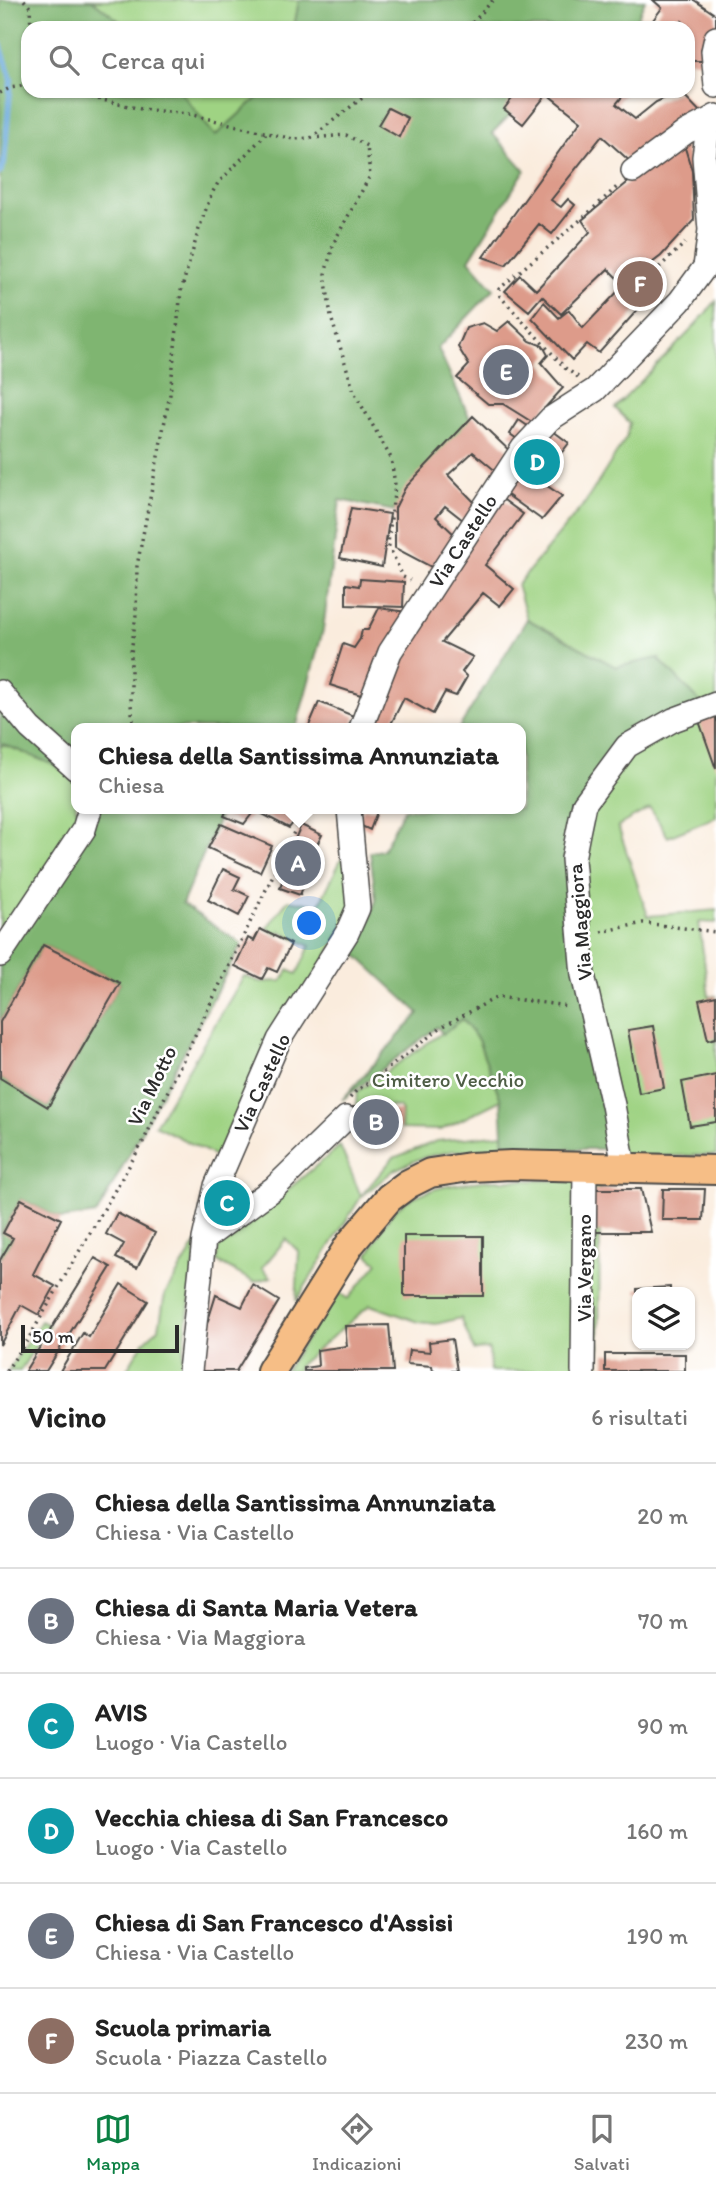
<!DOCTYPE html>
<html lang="it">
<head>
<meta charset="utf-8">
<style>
  :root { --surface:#fff; --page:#f2f2f2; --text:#222; --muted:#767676; --line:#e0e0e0; --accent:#0b8043 }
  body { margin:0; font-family:Itim,sans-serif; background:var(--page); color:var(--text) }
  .controls { position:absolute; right:21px; bottom:21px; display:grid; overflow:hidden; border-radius:14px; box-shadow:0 2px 5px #0004 }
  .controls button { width:63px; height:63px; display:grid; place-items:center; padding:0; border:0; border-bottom:2px solid var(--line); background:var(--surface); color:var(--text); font:35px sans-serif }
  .scale { position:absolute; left:21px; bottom:18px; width:158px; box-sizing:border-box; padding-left:7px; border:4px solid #2b2b2b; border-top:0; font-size:19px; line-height:24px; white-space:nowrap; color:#2b2b2b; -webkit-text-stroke:5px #fff; paint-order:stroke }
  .you { position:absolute; left:310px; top:924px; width:24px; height:24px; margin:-18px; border:5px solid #fff; border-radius:50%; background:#1a73e8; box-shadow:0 0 0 10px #1a73e833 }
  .badge { display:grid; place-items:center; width:46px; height:46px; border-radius:50%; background:var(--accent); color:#fff; font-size:23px; font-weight:700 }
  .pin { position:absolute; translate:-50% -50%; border:4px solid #fff; box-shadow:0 2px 7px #0006 }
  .popup { position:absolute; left:71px; top:723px; width:455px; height:91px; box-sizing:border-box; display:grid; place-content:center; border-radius:14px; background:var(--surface); filter:drop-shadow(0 2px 5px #0005); font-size:23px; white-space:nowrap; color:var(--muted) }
  .popup b { font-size:26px; color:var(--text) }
  .popup::after { content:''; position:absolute; left:50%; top:100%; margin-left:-14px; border:14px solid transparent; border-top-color:var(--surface) }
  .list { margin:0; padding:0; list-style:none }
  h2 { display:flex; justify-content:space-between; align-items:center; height:91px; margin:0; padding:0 28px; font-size:30px }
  h2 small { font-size:23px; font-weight:400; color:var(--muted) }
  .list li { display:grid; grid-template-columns:46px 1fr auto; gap:21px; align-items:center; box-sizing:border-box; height:105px; padding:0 28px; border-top:2px solid var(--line) }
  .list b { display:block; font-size:26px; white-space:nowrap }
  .list p { margin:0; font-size:23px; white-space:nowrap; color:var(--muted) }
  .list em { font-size:23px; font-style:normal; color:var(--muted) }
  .icon { flex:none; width:38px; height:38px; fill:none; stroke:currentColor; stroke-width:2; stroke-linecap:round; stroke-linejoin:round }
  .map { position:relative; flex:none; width:716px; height:1371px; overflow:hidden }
  .search { position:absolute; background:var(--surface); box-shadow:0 2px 5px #0004; left:21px; right:21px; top:21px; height:77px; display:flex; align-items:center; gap:18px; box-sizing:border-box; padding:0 24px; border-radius:21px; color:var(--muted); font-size:26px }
  .sheet { height:721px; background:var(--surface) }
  nav { display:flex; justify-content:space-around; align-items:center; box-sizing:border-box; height:98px; border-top:2px solid var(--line); background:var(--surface); font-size:19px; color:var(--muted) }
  nav a { display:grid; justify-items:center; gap:4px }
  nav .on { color:var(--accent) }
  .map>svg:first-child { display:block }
  .green { fill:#9fd383; stroke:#657f57; stroke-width:2 }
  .forest { fill:#7fb571; stroke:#55704e; stroke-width:2 }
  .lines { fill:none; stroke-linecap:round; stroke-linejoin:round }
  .stream { stroke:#67a8da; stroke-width:6 }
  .building { fill:#dd9b8a }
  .minor-casing { stroke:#4a4846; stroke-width:26 }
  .major-casing { stroke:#4a4846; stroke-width:32 }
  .path { stroke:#4a4846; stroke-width:3.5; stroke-dasharray:2 5; stroke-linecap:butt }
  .minor { stroke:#fff; stroke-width:23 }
  .major { stroke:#f6be86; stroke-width:28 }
  .labels { text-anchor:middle; stroke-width:5; stroke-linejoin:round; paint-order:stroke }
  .street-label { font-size:21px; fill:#2b2b2b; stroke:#fff }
  .park-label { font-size:21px; fill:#4e5d45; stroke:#fff }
</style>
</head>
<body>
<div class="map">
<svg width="716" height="1371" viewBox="0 0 716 1371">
  <rect width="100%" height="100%" fill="#fff"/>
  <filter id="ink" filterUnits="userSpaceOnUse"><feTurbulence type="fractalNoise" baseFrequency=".0143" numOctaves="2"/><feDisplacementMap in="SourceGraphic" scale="14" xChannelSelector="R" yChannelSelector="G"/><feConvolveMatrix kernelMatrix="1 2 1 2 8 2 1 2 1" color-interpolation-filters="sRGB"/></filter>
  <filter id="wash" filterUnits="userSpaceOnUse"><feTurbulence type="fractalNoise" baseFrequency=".00686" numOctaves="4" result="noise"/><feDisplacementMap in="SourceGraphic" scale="28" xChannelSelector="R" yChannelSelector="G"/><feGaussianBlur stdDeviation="1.57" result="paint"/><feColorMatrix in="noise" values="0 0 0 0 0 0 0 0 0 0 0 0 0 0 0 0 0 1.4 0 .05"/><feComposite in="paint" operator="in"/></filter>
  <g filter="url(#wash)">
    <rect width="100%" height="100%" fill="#faecdd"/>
    <path class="green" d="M92 0H299L294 28H128Z
      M180 91H265L215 136Z
      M716 301V817L668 837 650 808 618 826 648 916 716 910V923L699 922 709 997 716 996V1155L619 1157 582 972 584 804 659 658 616 668 527 619 517 585 585 503 626 438 630 423 615 408 694 327Z
      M2 744 76 774V809H96L0 941V748Z
      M350 841 357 900 221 1159 155 1125 244 976 260 982 282 981 288 970 297 974 310 946 280 931 279 935 267 928 288 900 319 905Z
      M462 1019 478 1040 501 1100 441 1130 401 1129 402 1111 399 1107 356 1105 357 1092Z
      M503 1134 504 1149 452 1151 421 1158 394 1170 361 1197 296 1301 299 1252 286 1239 262 1268 271 1277 254 1282 217 1262 218 1248 340 1146 361 1196 393 1158 437 1141Z
      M489 1180 600 1181 599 1371H490L489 1349 474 1350 461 1318 436 1324 419 1322 370 1305 300 1364 297 1371H285L338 1292 348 1299 378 1263 368 1255C375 1243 386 1218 396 1209 421 1187 458 1184 489 1180Z
      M197 1242 181 1371H126L143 1343 159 1328 165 1294Z
      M41 1321 49 1325 20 1371H8Z"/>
    <path class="forest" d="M0 0H92L128 28H28V91H180L215 136 265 91H534L492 133 525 170 469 260 494 289 438 348 472 423 418 481 394 511 340 500 323 630 296 728H76V774L3 744 0 748Z
      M299 0H645L638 17 630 28H294Z
      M527 619 616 667 658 658 704 706 627 747 584 804 573 859 617 1149H504L501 1100 478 1040 462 1019 443 1034 437 1027 342 1100 419 1013 351 950 366 933 376 900 370 852 383 850 404 809H520V728H459Z
      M96 809H223L182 904 242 944 97 1214 61 1219 21 1199 3 1232 13 1238 1 1260 0 1078 48 1107 120 983 43 945 0 1022V941Z"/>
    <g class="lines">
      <path class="stream" d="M0 44 11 79 4 164 0 172"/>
    </g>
    <g id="blocks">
      <path class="building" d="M653 0H694L716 15V29L710 61H688L690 29 682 21 679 28H647L662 8Z
        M518 91H627L616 104 635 119 656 102 680 91 705 117 634 165 602 136 551 200 561 207 568 199 575 205 552 234 539 224 506 265 483 257 581 121 547 94 523 124 504 109Z
        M388 108 408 118 399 137 378 125Z
        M682 138 692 171 694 220 661 256 643 270 658 287 599 353 587 344 572 360 532 318 544 302 559 318 569 310 583 328 624 285 608 269 561 314 542 296 529 311 505 291 520 275 536 290 590 232 582 220Z
        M509 321 530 341 543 346 548 355 541 363 563 388 532 422 503 404H488L457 378 469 365 458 347 466 328 483 323 497 331Z
        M473 416 515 456 498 473 473 452 448 475 478 506 468 524 445 506 436 517 458 538 437 570 395 548V508L405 488Z
        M519 420 532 429 523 443 510 434Z
        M545 425 569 443 540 481 562 496 542 520 499 489Z
        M497 495 523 514 485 565 514 589 500 606 483 593 442 642 473 657 462 672 467 677 456 696 445 692 433 714 404 698 389 728H363L381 684Z
        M351 508 390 514 382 567 340 558Z
        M360 579 404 582 403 607 346 605V584L359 586Z
        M379 608 407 612 367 697 330 685 343 644 354 648 360 639 362 630H368Z
        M319 702 356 717 351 728H308Z
        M716 716V769L699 721Z
        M227 809H304L289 828 255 810 244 824 224 816Z
        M363 809H378L370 830 357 824Z
        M221 824 272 846 260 872 208 848Z
        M301 825 322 835 305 868 302 878 306 879 300 895 280 888 289 859 287 858Z
        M223 869 240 877 234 889 249 896 239 916 208 900Z
        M260 929 291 944 277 972 268 968 262 979 235 966 248 938 254 941Z
        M43 945 120 983 48 1107 0 1078V1022Z
        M716 996V1038L708 1040 699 1000Z
        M653 1026 664 1088 639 1093 628 1030Z
        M716 1075V1122L690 1126 682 1082Z
        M352 1107H382V1110L401 1111 400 1128 351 1129Z
        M593 1189H641L651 1232H592Z
        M663 1189H705L703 1220H662Z
        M21 1199 61 1219 33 1274 55 1286 39 1315 21 1305 0 1345V1260L13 1238 3 1233Z
        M117 1213 155 1233 137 1268 116 1258 124 1244 106 1234Z
        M404 1236H483V1296H404Z
        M95 1258 111 1267 46 1371H25Z
        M121 1284 148 1301 105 1371H60L83 1333 89 1337Z
        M253 1285 279 1301 236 1371H202L201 1343 216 1295 242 1307Z
        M670 1287V1292H637V1289Z
        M389 1325 393 1371H304V1368L318 1366 317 1350 347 1346 345 1326Z
        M452 1339 457 1371H433L432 1366 407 1364 409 1350 430 1352 429 1342Z
        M605 1354H685V1371H605Z"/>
    </g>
  </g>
  <g filter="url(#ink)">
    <use href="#blocks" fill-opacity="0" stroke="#4a4846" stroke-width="2"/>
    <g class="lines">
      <g class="minor-casing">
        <path id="minor" d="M716 38 713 51 716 86
          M633 171 686 132 709 120
          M0 692 30 728 76 769
          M361 728 390 652 523 448 550 419 595 390 680 301 705 267 710 230 704 157 709 120 716 116
          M0 955 84 829 90 809
          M624 1166 613 1105 583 975 573 859 578 833 584 804 627 746 673 720 716 704
          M204 1239 274 1188 346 1118
          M190 1371 204 1239 216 1186 279 1040 347 933 358 908 349 809
          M583 1371 585 1165"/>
      </g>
      <g class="major-casing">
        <path id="major" d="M271 1371 350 1244 389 1198 408 1184 430 1173 470 1167 511 1165 716 1170"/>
      </g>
      <path class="path" d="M24 0 30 7 31 28
        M468 28 493 0
        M64 91 141 109 188 114 293 139 311 138 371 91
        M0 93 10 88 28 85
        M311 138 346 135 367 146 370 176 334 242 325 274 331 317 354 392 391 458 395 485 388 544 403 577 410 580
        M649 277 685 243
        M578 377 565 368 500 296 499 289 584 217 619 185
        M134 728 131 705V653L136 615 137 566 170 394 181 291 199 229 211 195 218 183 266 134
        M601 932 643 923 716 932
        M350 1098 356 1091 376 1078 440 1028 497 997 568 1006
        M6 1371 27 1341 143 1142 297 826 313 809"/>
      <use href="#minor" class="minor"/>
      <use href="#major" class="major"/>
    </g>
  </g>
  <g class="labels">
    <g class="street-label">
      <text transform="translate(463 541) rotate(-57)" y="7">Via Castello</text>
      <text transform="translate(580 922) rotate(-95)" y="7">Via Maggiora</text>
      <text transform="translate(262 1083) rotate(-65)" y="7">Via Castello</text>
      <text transform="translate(152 1086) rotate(-64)" y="7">Via Motto</text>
      <text transform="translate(584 1268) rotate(-90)" y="7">Via Vergano</text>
    </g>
    <g class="park-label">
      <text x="448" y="1087">Cimitero Vecchio</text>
    </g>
  </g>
</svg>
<div class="controls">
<button><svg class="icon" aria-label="layers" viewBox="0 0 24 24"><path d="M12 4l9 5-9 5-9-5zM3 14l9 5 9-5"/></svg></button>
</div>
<div class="scale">50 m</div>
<div class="you"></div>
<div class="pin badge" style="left:298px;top:863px;background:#6b7280">A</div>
<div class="popup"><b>Chiesa della Santissima Annunziata</b>Chiesa</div>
<div class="pin badge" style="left:376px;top:1122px;background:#6b7280">B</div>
<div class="pin badge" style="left:227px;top:1203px;background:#0f9aa8">C</div>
<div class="pin badge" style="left:537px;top:462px;background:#0f9aa8">D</div>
<div class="pin badge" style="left:506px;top:372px;background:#6b7280">E</div>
<div class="pin badge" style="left:640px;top:284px;background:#8d6e63">F</div>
<div class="search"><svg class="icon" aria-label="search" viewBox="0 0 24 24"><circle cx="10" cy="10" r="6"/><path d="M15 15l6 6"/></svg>Cerca qui</div>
</div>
<section class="sheet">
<h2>Vicino<small>6 risultati</small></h2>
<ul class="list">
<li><span class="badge" style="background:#6b7280">A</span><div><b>Chiesa della Santissima Annunziata</b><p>Chiesa · Via Castello</p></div><em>20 m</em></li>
<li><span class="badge" style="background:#6b7280">B</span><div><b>Chiesa di Santa Maria Vetera</b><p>Chiesa · Via Maggiora</p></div><em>70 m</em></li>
<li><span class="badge" style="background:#0f9aa8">C</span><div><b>AVIS</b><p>Luogo · Via Castello</p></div><em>90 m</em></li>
<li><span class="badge" style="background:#0f9aa8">D</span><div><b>Vecchia chiesa di San Francesco</b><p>Luogo · Via Castello</p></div><em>160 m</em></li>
<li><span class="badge" style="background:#6b7280">E</span><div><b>Chiesa di San Francesco d'Assisi</b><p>Chiesa · Via Castello</p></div><em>190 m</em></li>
<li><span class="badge" style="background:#8d6e63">F</span><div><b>Scuola primaria</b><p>Scuola · Piazza Castello</p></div><em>230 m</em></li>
</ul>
</section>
<nav>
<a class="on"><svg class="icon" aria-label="map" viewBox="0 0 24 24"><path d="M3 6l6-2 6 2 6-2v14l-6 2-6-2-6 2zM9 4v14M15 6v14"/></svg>Mappa</a>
<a><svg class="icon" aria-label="directions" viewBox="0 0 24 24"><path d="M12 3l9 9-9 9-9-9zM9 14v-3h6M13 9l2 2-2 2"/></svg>Indicazioni</a>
<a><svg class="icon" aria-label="saved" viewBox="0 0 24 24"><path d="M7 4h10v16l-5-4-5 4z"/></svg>Salvati</a>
</nav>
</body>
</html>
